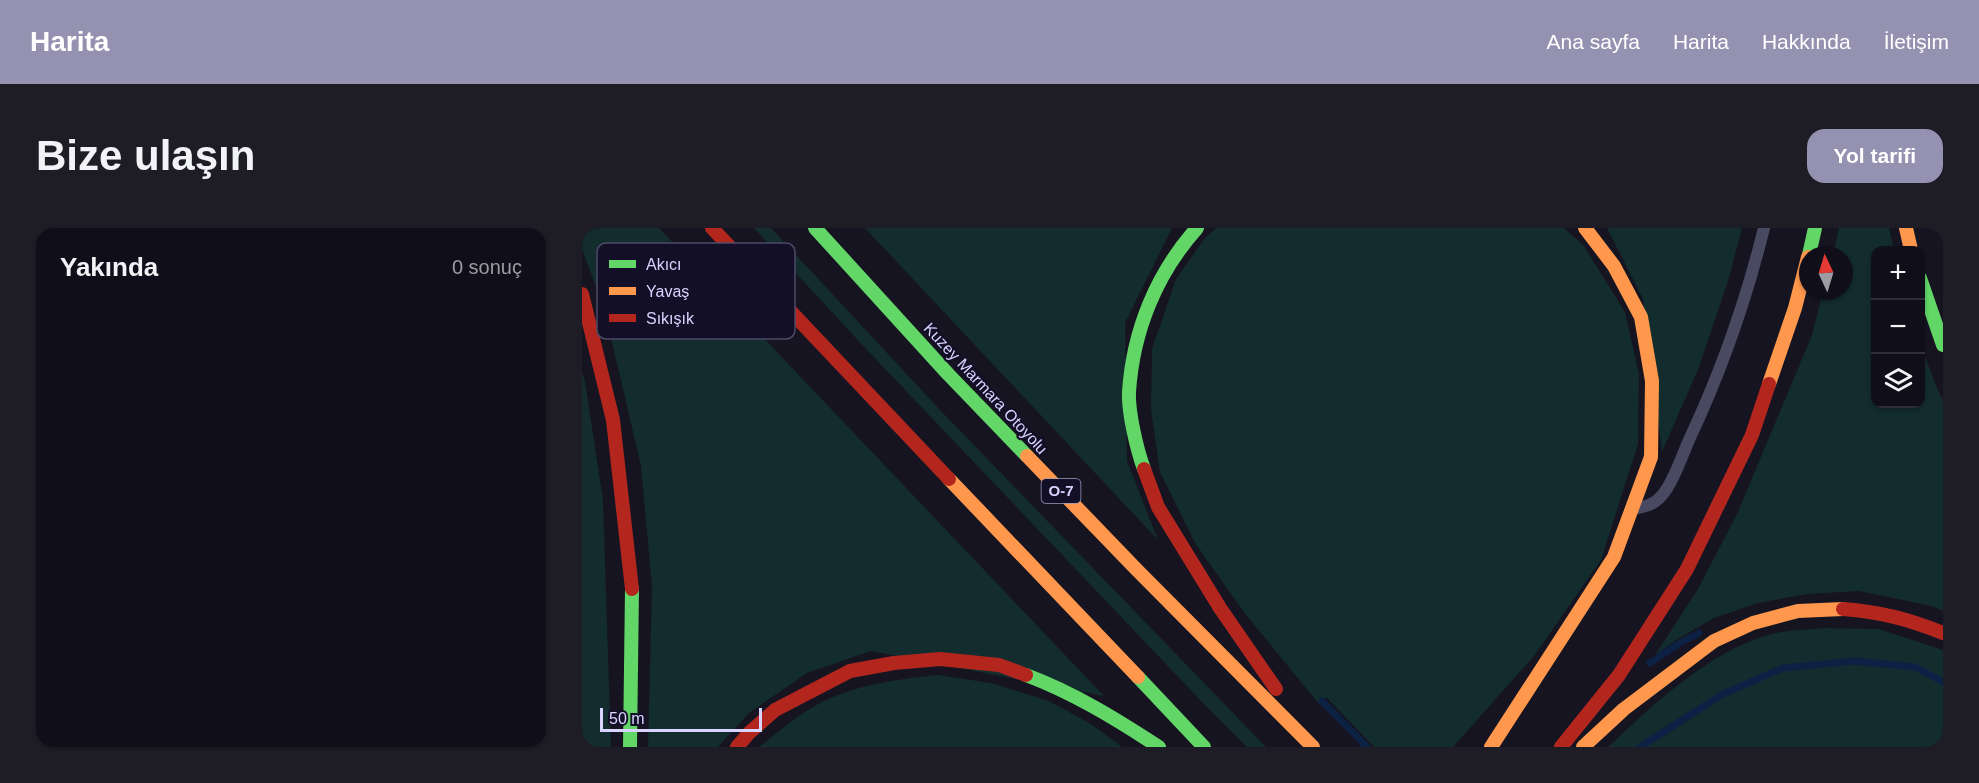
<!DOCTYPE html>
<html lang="tr">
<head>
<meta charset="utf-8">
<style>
  :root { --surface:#100f19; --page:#1e1d26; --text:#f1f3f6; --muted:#9c9ca2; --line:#302f38; --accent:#9591b1 }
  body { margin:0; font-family:Helvetica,sans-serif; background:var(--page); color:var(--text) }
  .controls { position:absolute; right:18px; top:18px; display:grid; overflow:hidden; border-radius:12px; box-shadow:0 2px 4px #0004 }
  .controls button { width:54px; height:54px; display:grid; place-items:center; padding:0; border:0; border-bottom:2px solid var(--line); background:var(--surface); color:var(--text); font:30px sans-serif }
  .compass { position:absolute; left:1217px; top:18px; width:54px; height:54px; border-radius:50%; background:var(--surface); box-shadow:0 2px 4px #0004; rotate:356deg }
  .scale { position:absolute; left:18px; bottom:15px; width:162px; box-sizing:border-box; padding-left:6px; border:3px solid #d9d4ff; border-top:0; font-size:16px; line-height:21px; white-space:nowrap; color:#d9d4ff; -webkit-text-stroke:4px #130f26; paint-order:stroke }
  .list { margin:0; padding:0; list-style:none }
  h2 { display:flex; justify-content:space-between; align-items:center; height:78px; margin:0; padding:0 24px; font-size:26px }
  h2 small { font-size:20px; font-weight:400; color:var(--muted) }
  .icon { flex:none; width:33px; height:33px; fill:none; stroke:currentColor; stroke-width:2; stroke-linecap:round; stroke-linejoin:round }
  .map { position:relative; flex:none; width:1361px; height:519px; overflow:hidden; border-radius:18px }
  header { display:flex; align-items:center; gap:36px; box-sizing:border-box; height:84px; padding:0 30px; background:var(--accent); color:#fff }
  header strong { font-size:28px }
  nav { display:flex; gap:33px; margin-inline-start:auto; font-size:21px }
  .intro { display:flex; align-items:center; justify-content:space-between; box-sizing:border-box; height:144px; padding:0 36px }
  h1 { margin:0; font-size:42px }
  .button { padding:15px 27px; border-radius:18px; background:var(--accent); color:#fff; font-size:21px; font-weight:700 }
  main { display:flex; gap:36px; padding:0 36px }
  aside { flex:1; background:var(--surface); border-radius:18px; box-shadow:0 2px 4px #0004 }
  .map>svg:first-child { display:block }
  .green { fill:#132c2d }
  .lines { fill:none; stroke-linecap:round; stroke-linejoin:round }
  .stream { stroke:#0d2144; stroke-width:7 }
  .lane { stroke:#4a4962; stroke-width:12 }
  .fast { stroke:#63d668; stroke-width:14 }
  .slow { stroke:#ff974d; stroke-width:14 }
  .jam { stroke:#b3261e; stroke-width:14 }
  .labels { text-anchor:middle; stroke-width:4.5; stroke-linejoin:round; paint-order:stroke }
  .shield { fill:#130f26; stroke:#9e99be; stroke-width:1.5 }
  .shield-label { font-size:15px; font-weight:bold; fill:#d9d4ff }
  .street-label { font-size:16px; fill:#d9d4ff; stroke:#130f26 }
  .key { fill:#130f26; stroke:#4e4a67; stroke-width:1.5 }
  .key-label { font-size:16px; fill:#d9d4ff }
</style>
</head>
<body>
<header>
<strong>Harita</strong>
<nav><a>Ana sayfa</a><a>Harita</a><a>Hakkında</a><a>İletişim</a></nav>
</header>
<div class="intro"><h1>Bize ulaşın</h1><a class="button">Yol tarifi</a></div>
<main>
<aside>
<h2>Yakında<small>0 sonuç</small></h2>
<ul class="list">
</ul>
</aside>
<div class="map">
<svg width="1361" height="519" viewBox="0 0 1361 519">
  <rect width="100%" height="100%" fill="#161421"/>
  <path class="green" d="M0 0H77L522 468 289 423 225 445 167 485 136 519H66L70 358 59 238 23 84 0 21Z
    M172 0H189L360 184 684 519H665L622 476 286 123Z
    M283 0H590L543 95 545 233 576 312Z
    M634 0H982L1002 18 1043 84 1057 146 1056 216 1019 332 952 428 871 519H792L744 469 738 477 664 387 613 315 578 244 569 182 570 121 594 51 623 10Z
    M1025 0H1160L1146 53 1117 139 1080 224 1061 71Z
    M1257 0H1307L1312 22H1294V176H1338L1339 116 1352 153 1361 173V383L1350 378 1277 363 1225 366 1176 375 1132 390 1094 412 1073 427 1116 361 1155 286 1230 107 1241 63H1262V27H1251Z
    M0 144 3 153 21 272 29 519H0Z
    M1240 400 1297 401 1361 422V519H1026C1073 475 1130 420 1194 405 1209 402 1225 402 1240 400Z
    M356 447 409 455 467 473 509 496 540 519H177C197 503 219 484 242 473 278 456 317 451 356 447Z"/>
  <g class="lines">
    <path class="stream" d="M1068 435 1098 415 1117 405
      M740 473 785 519
      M1058 519 1141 466 1201 440 1273 433 1333 439 1361 454"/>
    <path class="lane" d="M1055 280C1068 278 1076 274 1084 262 1094 247 1100 228 1107 212 1139 144 1164 73 1182 0"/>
    <path class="fast" d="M233 0 366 146 445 228
      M1227 27 1233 0
      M1338 50 1361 117
      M562 241C555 222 546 184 547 164 551 103 574 46 615 0
      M444 447C492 465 534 491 577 519
      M556 449 622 519
      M48 519 50 361"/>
    <path class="slow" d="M1324 0 1329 22
      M1187 156 1213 80 1226 29
      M445 228 555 342 731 519
      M367 251 556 449
      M909 519 1032 329 1069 229 1070 153 1059 89 1032 38 1003 0
      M1001 519 1042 481 1132 413 1171 395 1216 383 1261 381"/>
    <path class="jam" d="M130 0 367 251
      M0 66 31 192 50 361
      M562 241 576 279 638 380 694 461
      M1261 381C1299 384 1326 391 1361 405
      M155 519 167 505 193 482 268 443 312 435 358 431 417 437 444 447
      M979 519 1037 447 1105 341 1170 207 1187 156"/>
  </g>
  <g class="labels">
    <rect class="shield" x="459.5" y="251" width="39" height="24" rx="4.5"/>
    <g class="shield-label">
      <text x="479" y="268">O-7</text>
    </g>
    <g class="street-label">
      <text transform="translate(404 160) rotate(47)" y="6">Kuzey Marmara Otoyolu</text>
    </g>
  </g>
  <rect x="15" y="15" width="198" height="96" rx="9" class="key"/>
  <rect x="27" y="32" width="27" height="8" fill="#63d668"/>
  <rect x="27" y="59" width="27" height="8" fill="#ff974d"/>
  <rect x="27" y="86" width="27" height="8" fill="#b3261e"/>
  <g class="key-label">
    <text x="64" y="42">Akıcı</text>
    <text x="64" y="69">Yavaş</text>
    <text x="64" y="96">Sıkışık</text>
  </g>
</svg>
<div class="controls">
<button>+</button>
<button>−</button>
<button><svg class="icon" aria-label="layers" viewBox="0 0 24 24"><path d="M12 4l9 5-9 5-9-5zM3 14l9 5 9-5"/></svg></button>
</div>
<svg class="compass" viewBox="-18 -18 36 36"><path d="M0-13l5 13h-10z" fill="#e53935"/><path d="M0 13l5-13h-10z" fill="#9c9ca2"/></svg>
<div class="scale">50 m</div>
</div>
</main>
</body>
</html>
